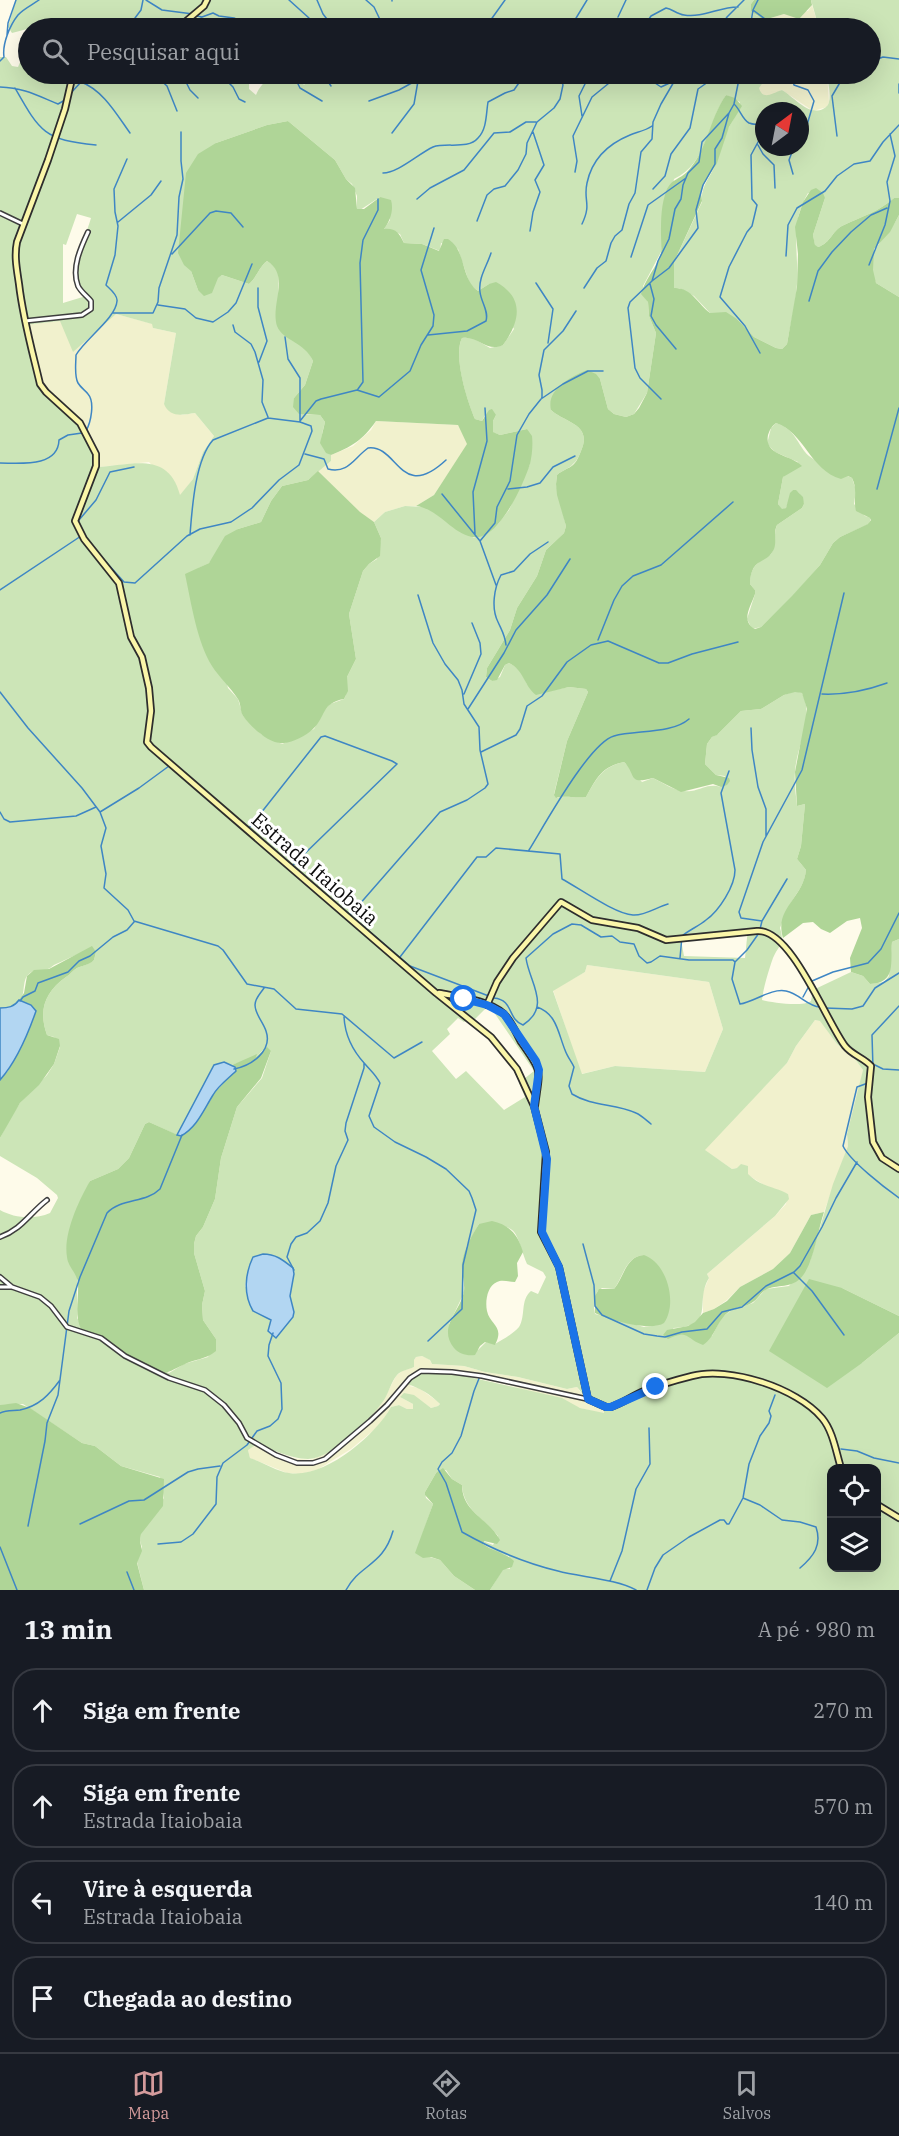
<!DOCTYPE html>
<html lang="pt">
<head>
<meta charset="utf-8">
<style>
  :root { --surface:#171b24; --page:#242831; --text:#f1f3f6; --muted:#9ea1a6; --line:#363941; --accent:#d49b9c }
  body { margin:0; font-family:"IBM Plex Serif",serif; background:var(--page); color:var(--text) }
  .controls { position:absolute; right:18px; bottom:18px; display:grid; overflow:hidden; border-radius:12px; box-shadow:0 6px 24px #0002 }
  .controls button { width:54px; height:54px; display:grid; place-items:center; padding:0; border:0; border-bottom:2px solid var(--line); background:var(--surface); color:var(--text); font:30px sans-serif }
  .compass { position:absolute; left:755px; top:102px; width:54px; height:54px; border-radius:50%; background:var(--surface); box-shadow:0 6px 24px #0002; rotate:32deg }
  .stop { position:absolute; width:18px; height:18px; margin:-14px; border:4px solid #1a73e8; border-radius:50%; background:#fff }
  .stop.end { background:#1a73e8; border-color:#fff; box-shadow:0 2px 6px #0008 }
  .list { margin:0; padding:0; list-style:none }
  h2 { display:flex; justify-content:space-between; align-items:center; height:78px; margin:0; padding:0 24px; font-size:26px }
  h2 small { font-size:20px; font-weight:400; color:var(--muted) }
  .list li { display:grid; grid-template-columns:39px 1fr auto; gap:18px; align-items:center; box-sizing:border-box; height:84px; margin:0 12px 12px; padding:0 12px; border:2px solid var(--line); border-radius:24px }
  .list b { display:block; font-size:22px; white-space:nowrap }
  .list p { margin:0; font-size:20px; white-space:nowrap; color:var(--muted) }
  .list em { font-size:20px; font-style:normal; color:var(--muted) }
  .icon { flex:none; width:33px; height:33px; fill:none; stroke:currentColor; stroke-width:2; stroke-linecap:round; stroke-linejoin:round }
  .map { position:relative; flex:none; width:899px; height:1590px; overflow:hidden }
  .search { position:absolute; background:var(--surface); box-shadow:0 6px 24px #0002; left:18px; right:18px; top:18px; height:66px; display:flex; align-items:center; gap:15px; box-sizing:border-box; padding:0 21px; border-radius:33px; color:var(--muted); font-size:22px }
  .sheet { height:462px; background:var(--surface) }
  nav { display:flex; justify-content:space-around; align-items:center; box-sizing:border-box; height:84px; border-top:2px solid var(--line); background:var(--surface); font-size:16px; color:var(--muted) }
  nav a { display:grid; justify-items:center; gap:3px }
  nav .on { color:var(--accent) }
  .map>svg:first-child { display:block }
  .farmland { fill:#f1f1cd }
  .green { fill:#cce5b7; fill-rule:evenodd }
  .forest { fill:#afd597; fill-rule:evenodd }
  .water { fill:#b2d6f2; stroke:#3e86c4; stroke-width:1.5 }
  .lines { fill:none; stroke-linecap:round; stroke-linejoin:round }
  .stream { stroke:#3e86c4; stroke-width:1.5 }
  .street-casing { stroke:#3e3e3e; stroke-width:6 }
  .secondary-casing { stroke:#2d2d2d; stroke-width:8 }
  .street { stroke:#fff; stroke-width:3 }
  .secondary { stroke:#faf6a9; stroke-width:4.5 }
  .route { stroke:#1a73e8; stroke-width:8 }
  .labels { text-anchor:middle; stroke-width:6; stroke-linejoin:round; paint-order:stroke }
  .street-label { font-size:20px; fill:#0b0b0b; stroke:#fff }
</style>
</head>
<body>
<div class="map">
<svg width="899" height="1590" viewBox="0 0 899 1590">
  <rect width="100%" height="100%" fill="#fefbea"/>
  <path class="farmland" d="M812 5 819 28H778L764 20 784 14 808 11Z
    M769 74H827L829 102 827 107 813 111 782 90 770 96H765L760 92 758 88Z
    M116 314 153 324V328L176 333 164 404 182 415 195 413 214 436 203 452 193 479 180 496 149 462 99 467 84 425 42 388 25 325Z
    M376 421 458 425 468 444 434 495 416 506H405L385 512 374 522 360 513 318 471 331 461V455L353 446 371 430Z
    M587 965 709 982 723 1029 705 1072 615 1066 581 1074 553 990 585 972Z
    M815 1020 821 1021 837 1044 855 1059 863 1070 862 1079 847 1134 848 1146 824 1212 811 1215 790 1253 773 1269 740 1287 727 1300 714 1309 703 1313V1292L709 1278 707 1274 775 1216 786 1204 788 1194 767 1187 737 1168 732 1169 704 1150 787 1063 796 1046Z
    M422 1356 429 1359 432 1364 464 1366 485 1372 518 1377 567 1389 577 1387 584 1397 604 1406V1414L580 1408 509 1385 451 1373 409 1386 419 1388 437 1401 440 1404 438 1406 431 1408 418 1399 400 1397 413 1404V1409H407L399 1405 391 1407 380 1425 351 1449 317 1470 301 1474 287 1473 250 1458 248 1450 249 1447 254 1446 269 1449 290 1458 310 1460 323 1455 340 1444 373 1414 385 1397 396 1376 402 1371 414 1367V1360L416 1357Z"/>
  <path class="green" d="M16 0H754L751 4 756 15 769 21 778 28H280L269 24 248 25 245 28H52L49 26 42 25 12 33 8 27Z
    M811 0H899V198H894C880 211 861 217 844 225 832 230 831 243 818 247L815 246 813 235 825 198 808 193C789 225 799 250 797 284 796 304 790 325 787 344L782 349 776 348 754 337 737 319 710 313 694 296 679 288 674 289V262L702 202C700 186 711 177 716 163 721 152 722 138 729 127 734 119 737 112 740 102L726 95C707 123 708 163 674 179L661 252 643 286 648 302 649 316 656 333 647 393 634 414 626 417 614 414 608 409 600 379 551 410C565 423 593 424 581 451 579 456 577 461 573 464 569 469 562 470 557 475L556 484 566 526 564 533 546 550 537 576 517 608 510 630 487 668 486 677 492 681 500 677 505 665 509 663C518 667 523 674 527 684L549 691 569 687 586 689 588 692 567 741 554 794 557 798C567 795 576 799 586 797 596 779 603 766 624 762L642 782 653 778C665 784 677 793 691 791 703 789 709 783 721 787L725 776 716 775 705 764 707 744 712 737 718 734 741 711 761 709 784 695 795 691 802 693C815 717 796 747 795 772 794 783 796 795 797 806L805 804 801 846 797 859 806 870C804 887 797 891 790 905 786 912 783 920 780 928 785 945 779 944 773 958 769 969 763 989 762 1000 773 1003 803 1007 811 1001L813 990 851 972 863 976 870 984 884 982 889 976 892 942 899 939V1316L842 1288 862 1363 899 1333V1590H490L503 1569H510L509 1556 498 1553 483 1544V1541L493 1545 498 1536C484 1519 463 1509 462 1485L452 1479 446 1470 436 1473 425 1492 426 1498 433 1504 416 1553 440 1560 454 1576 475 1590H144L137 1562 142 1547 140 1541 141 1533 164 1498 160 1477 121 1466 95 1446 82 1443 23 1404 0 1405V1210C14 1218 34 1220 50 1213L58 1198 57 1195 37 1178 0 1156V1138L10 1118 20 1103 47 1075 54 1064 60 1047 54 1037 47 1035C38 1010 45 992 66 977 70 975 73 970 77 968 84 965 88 965 94 960L96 952C77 952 73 957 56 964 53 965 51 968 48 969 42 972 36 968 30 973 17 982 34 1008 0 1008V57H6L12 66 18 67 28 44V74H249V89L256 95C264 77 277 73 296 74L304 85 313 74H769L759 88C763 101 772 93 782 90 794 97 808 116 823 109 826 107 828 106 829 102 831 94 828 82 827 74H870V28H819ZM764 111H800V147H764ZM288 121 335 160 346 179 352 184 357 196V209L360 210 380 197 390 220 384 229 400 234 404 243 422 244 440 251 441 243 458 249 470 285 478 291 489 284 514 329 503 345 490 348 473 338H462C453 356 467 401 475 419L482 421 485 415H496L493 421 492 432 500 435 527 429 530 464 509 510 498 524 484 535 474 538 426 507 405 506 385 512 374 522 381 538 377 559 369 564 363 571 349 614 356 659 347 677 346 695 344 699 330 704 323 712 314 729 282 744 261 734 243 716 238 699 228 688 199 568 209 563 238 529 261 522 271 501 282 486 308 480 331 461V455C317 447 322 434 325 422L320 415H306L294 398 305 385 313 361 308 351 301 345C295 333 281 308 279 296 276 281 285 272 267 261 259 267 257 277 249 284L222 275 198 290 191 271 216 143 267 125ZM77 214 91 218C83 247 64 269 86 296L63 303V244L66 245ZM116 314 152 324 153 328 176 333 164 404C170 418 182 415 195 413L214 436 203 452 193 479 180 495C169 452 134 464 99 467L84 425 42 388 25 325 60 321 73 352ZM748 928 745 958 684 956 681 940ZM587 965 709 982 723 1029 705 1072 615 1066 582 1074 553 991 585 972ZM489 1005 534 1071 519 1083 525 1097 504 1110 466 1071 456 1079 432 1051 450 1034 447 1029 458 1018 464 1022 468 1019 472 1022ZM815 1020 820 1021 837 1044 855 1059 863 1070 847 1134 848 1146 833 1184 810 1261 789 1286 766 1289 753 1303 732 1310 722 1317 712 1336C697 1338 691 1335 676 1334L673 1328C717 1326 694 1302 709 1278L707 1274 775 1216 789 1199 788 1194C774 1186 761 1187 748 1174V1166L741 1164 737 1168 732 1169 705 1150 787 1063 796 1046ZM263 1050 271 1051 262 1078 237 1107 221 1158 215 1199 203 1227 196 1236 194 1244V1253L205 1291 202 1305 203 1320 216 1339 208 1357 184 1364 169 1373 88 1335 77 1318V1277L67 1242 73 1220 90 1181 118 1169 129 1158 145 1124 149 1122 177 1135 214 1065 228 1064 232 1065 254 1057 255 1058ZM479 1224C521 1226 513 1228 527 1264L543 1272 546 1277 538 1294 531 1291C520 1300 526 1316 519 1327 513 1334 502 1340 495 1344L486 1342 478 1350 449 1324 464 1293 462 1263 467 1245ZM644 1255 660 1325 644 1327 595 1314 594 1308 597 1292 602 1288 614 1289C623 1277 626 1256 644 1255ZM248 1270 291 1284 290 1303 294 1312 293 1317 276 1338 270 1327 271 1321 266 1317 245 1286ZM422 1356 430 1360 432 1364 464 1366 485 1372 518 1377 567 1389 577 1387C588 1399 585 1405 604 1407V1413L580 1408 562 1398 451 1373 420 1372 409 1377 407 1384C420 1388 430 1394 440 1404L438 1406 431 1408 414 1395 404 1393 400 1397 413 1404V1409H407L399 1405 391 1407C375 1436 324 1479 289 1473 276 1471 263 1462 250 1458L248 1450 254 1446C273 1447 288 1459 308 1459 332 1459 371 1419 384 1400 389 1392 391 1382 397 1375 402 1370 408 1370 414 1367V1360L416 1357ZM832 1468H876V1568H832Z
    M899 215V297L876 283C861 250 887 241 899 215Z
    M776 423C796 429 797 445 809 456 819 464 840 472 852 478L856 490 854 504 865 516 871 518 869 524 840 537 833 543 820 565 792 597 761 627 752 629 747 619 755 594V590L750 584C750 572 753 566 763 559 765 557 769 556 771 554 777 545 773 534 777 525L802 508 804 504 799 493 793 490 786 508 782 510 778 504 783 477 798 462 775 452 767 444 771 428Z"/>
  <path class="forest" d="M754 0H811L812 5 799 19 784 14 764 20 751 11V4Z
    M726 95 735 98 742 106 729 127 717 163 704 184 701 192 702 201 674 262V288C691 287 698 304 710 313L726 312 737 319 754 337 776 348 782 349 787 344 797 287 798 254 795 227 803 202 811 190 816 188 823 193 825 198 813 235 815 245 818 247C831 243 832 230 844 225 861 217 880 211 894 198H899V215L890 232 874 249 873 270 876 283 899 297V939L892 942C890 962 897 983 870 984L863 976 851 972 850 958 862 928 860 918 847 921 830 933 821 929 813 922 803 923 783 938C774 908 803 899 806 870L797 859 801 846 805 804 797 806 795 772 807 709 802 693 795 692 784 695 761 709 741 711 717 735 712 737 707 744 705 764 716 775 729 778 730 781 727 785 721 787 713 784 681 792 653 778C627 785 637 775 624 762 602 766 596 779 586 797 576 799 567 795 556 798L554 795 567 741 588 692 586 689 569 687 536 695C524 686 524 670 509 663L505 665 497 680 492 681 486 677 487 668 510 630 517 608 537 576 546 550 564 533 566 526 557 495 556 484 557 475C562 470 569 469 574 464 577 461 579 456 581 451 593 424 565 423 551 410 546 389 571 377 587 370L596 374 600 379 608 409 614 414 626 417 634 414 639 408 647 393 656 333 649 316 648 302 641 294C645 279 657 267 661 253 662 248 661 240 661 235 661 219 661 204 667 189 672 179 680 179 687 172 708 150 709 119 726 95ZM776 423C804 432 810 470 841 479L848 476 852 478C858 489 853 500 856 511L870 518 871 520 868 524 840 537 833 543 820 565 792 596 761 627 755 629C740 621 751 606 755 594V590L750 584C751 556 767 565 774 549 777 541 773 533 777 525L802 508 804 504 803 497 796 490H793L790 493 786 508 782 509 778 504 783 477 802 466C790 454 764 456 768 435 770 429 772 426 776 423Z
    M288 121 335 160 346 179 355 188 357 209H364L380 197 391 200C394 210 390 221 384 229 396 228 399 233 404 243L422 244 439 251 444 239H448C467 251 460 278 478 291L489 284 496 282C525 298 520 322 503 345 487 353 478 335 462 338 453 355 467 401 475 419L482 421 489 410 492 409 496 415 493 421V432L500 435 527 429 532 436C533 445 532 455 530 464 524 483 498 543 472 537 450 532 439 509 416 506L434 495 467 444 458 425 376 421C363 440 351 447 331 455L326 453 320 443 325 422 320 415 299 414 293 407 294 398 305 385 313 361C305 342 283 341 277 326 270 304 291 276 267 261 259 267 257 277 249 284L222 275 218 278 212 293 204 296 198 290 191 271 184 265 178 253 186 173 198 154 216 143 267 125Z
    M318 471 360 512 374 522 381 538 380 556 369 564 363 571 349 614 356 659 347 677 348 691 344 699C321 703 326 717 313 729 306 736 293 742 284 743 270 745 251 727 243 716 240 711 241 704 238 699 231 688 219 677 212 666 197 642 191 602 185 574L209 563 225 536 238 529 261 522 271 501 282 486 308 480Z
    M92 946 96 952 94 960C89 965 84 965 77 968 73 970 70 975 66 977 45 992 38 1010 47 1035L59 1039 60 1046 54 1064 39 1085 20 1103 0 1138V1080L8 1071 19 1050 36 1011 31 1005 19 1000 24 993 27 976 34 970 49 969Z
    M267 1047 271 1051 261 1078 237 1107 221 1158 215 1199 203 1227 196 1236 194 1244V1253L205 1291 202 1305 203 1320 216 1339V1351C205 1360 194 1359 183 1365 174 1369 169 1373 159 1374L81 1329C74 1314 79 1299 78 1283 77 1273 68 1267 67 1257 63 1234 79 1200 90 1181L118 1169 129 1158 145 1124 149 1122 180 1136 210 1101 213 1094 222 1085 235 1067 232 1065 257 1054 256 1057Z
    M824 1212C818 1230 814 1259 804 1274 794 1289 780 1284 767 1289 761 1292 758 1299 753 1302 747 1307 738 1306 732 1310 717 1317 717 1336 703 1345 686 1339 689 1329 668 1339L663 1335 667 1330 688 1326 695 1322 703 1313 714 1309 727 1301 740 1287 773 1269 790 1253 811 1215Z
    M492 1221C510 1225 518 1235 523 1252L517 1263 518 1276 515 1282C509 1282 502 1279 497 1282 487 1286 485 1302 487 1311 490 1325 505 1326 495 1345L485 1342 480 1346 475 1355C467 1356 459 1354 454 1348 437 1327 461 1311 464 1291 465 1281 461 1272 462 1263 464 1249 472 1235 479 1224Z
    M644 1255C667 1263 678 1303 664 1323 651 1332 609 1320 595 1313V1296L599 1289H614C624 1277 626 1256 644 1255Z
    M809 1279 842 1288 899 1316V1333L862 1363 827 1388 769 1351Z
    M16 1403 30 1408 82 1443 95 1446 121 1466 164 1479 163 1506 141 1534 140 1541 142 1551 137 1563 144 1590H0V1405Z
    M443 1468 452 1479 462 1485C462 1512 488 1518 500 1540L497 1544 484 1541 483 1544C492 1551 506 1553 514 1561L512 1567 503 1570 490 1590H475L454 1576 440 1560 431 1557 423 1558 415 1553 433 1504 425 1495V1492L436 1473Z"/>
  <path class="water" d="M19 1000 31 1005 36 1011C28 1034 16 1062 0 1080V1008C8 1008 14 1007 19 1000Z
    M224 1062 235 1067 236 1071C229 1078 218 1086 213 1095 203 1111 197 1127 181 1136L177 1135 214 1065Z
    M263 1254C276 1254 283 1260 293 1268L294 1274 290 1296 294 1312 293 1317 276 1338 268 1331 271 1320 253 1311C243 1294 245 1274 253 1257Z"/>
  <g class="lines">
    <path class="stream" d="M146 0 162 10 193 14
      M289 0 309 18 314 28
      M317 0 323 14 334 28
      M366 0 374 7 384 28
      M392 0V1
      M753 10 777 28
      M197 16 202 17 213 13 219 16 234 18 254 28
      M618 17 626 0
      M574 23 576 28
      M133 28 135 18 141 10 143 0
      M196 28 201 18
      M423 28 432 26 452 28
      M485 28 505 0
      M570 28 587 0
      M643 28 651 16 666 8C672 9 677 14 684 15 703 18 719 7 738 7
      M720 28 727 17 744 0
      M750 28 753 10 758 0
      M7 35 8 23 16 0
      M0 61 4 57C2 44 10 25 18 15 23 9 32 5 39 0
      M870 62 883 57 899 59
      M154 74 167 86 177 111
      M182 74 190 90 198 98
      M220 74 233 87 239 99 245 102
      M293 74 300 88 322 101
      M323 74 331 86
      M341 74 342 80
      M387 74H388
      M791 74 794 85 808 90 814 101 807 125 800 135
      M635 75 646 77 661 87 674 81
      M899 84V93
      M0 87C24 88 36 95 58 104L65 100
      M15 88C40 132 44 140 96 145
      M70 94 81 82C103 90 117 115 130 133
      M369 101 399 90 428 74
      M734 104C740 109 742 119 749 123 754 125 759 124 764 126
      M582 116 579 96 590 74
      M392 133 414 104 418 81
      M837 136 832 96 845 74
      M758 145 763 154 774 165 775 188
      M575 172 577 161 573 136 592 97 614 79 616 74
      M383 173C398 173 418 154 433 147 446 142 468 150 478 138 487 129 486 114 488 102L505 93 514 90 525 74
      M793 174 789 160 794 147
      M653 189 665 176 671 154 690 128 698 89 708 82H728L734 74
      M417 199 430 188 464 170 494 133 510 132 526 122H536
      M477 221 487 195 494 189 505 186 518 170 526 154 527 143 537 122 554 108 560 99 563 85 559 74
      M118 222 151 195 161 181
      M582 224C592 203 583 201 587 183 592 159 608 144 630 135 637 132 645 131 652 126
      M530 231 533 212 540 192 535 180 544 165 533 132
      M172 254 210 213 216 211 231 213 243 227
      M786 256 788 225 797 208 825 191 837 176 854 164 870 161 883 142 899 125
      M631 257 648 205 686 178
      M869 265 885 225 890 201 887 182 895 156 890 134
      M652 281 669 268 698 228 696 210 703 185 715 164V149L722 138 729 113 734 104 740 74
      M536 283 553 309 548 343
      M650 284 654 299 651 316 656 325 676 349
      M258 288V307L267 341 259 362
      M584 288 597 268 606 261 611 243 615 236 622 230 629 204 635 193 641 152 652 139 653 122 661 104 675 80 676 74
      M809 301 818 271 832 252 851 232 871 215 887 208
      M158 305 185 309 196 318 213 322 228 312 236 303 252 264
      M113 313H153L158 302 159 288 177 235 179 197 183 179 181 161V132
      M233 325 235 332 251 344 255 352 263 380 262 402 268 417
      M428 335 467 331 486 321C489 311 481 302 480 292 478 278 487 266 491 253
      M285 337 288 359 300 378V421
      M760 353 745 326 720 297 729 267 747 232 752 226 757 205 752 199 751 155 764 131
      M358 389 363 382 360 263 363 240 378 210V199
      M542 398V390L539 375 544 350 563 331 576 311
      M661 399 640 378 635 368 628 308 630 302 652 281 658 261 669 239 675 209 681 199 683 185 688 173 699 162 702 142 729 113
      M300 421 316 401 321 399 357 390 379 397 410 371 421 345 433 326 434 315 421 270 434 228
      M86 431C91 422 95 402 88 394 85 390 81 388 78 383 74 376 76 363 76 355 85 339 116 318 117 301 118 295 110 289 106 285L115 255 118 226 115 212 114 189 127 159
      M305 454 324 459 328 469C348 474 354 458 368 448 398 444 400 503 446 460
      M0 463C19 463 58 468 59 440L68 435 82 433
      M508 489 527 487 540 483 553 467 575 456
      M877 489 899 408
      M442 494 480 541 496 585
      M78 524 79 520 96 500 110 472 134 467
      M475 534 473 492 487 441 485 408
      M480 541 495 523 497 507 510 481 517 435 529 414 541 399 563 384 588 371H603
      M97 552 124 582 135 583 187 536 200 529 231 522 252 508 279 480 299 465 312 431 311 426 300 422 268 418 213 440C195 460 192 509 190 535
      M0 590 81 536
      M598 640 614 600 622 586 633 576 661 565 733 502
      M506 645C505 635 502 631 498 622 491 608 494 588 501 575L514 571 530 554 548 542
      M0 692 28 728 82 788 100 812 106 828 101 846 106 874 104 888 128 910 134 921 218 946 223 950 247 984 274 989 296 1009 342 1014 394 1058 422 1042
      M464 694 481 654 480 643 472 623
      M822 694C845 695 865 691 887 683
      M468 709 504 653 516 630 547 595 570 559
      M751 728 752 750 758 787 766 809V836
      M481 752 516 735 520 729 527 706 542 696 567 662 591 645 608 641 659 663H668L692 654 738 642
      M0 812 4 819 10 822 76 816 96 807
      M100 812 139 788 169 766
      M249 828 321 737 325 736 392 761 397 764 293 865
      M529 850C544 826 589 743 614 736 636 730 672 734 689 719
      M296 869 410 966 494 998C514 1000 507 1019 523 1025 552 1006 529 982 526 958L553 934 572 924 581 925 601 937 612 936 620 942 634 944 639 956 647 963 651 962 660 956 689 960H733L735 962
      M787 879 762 921 759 933 747 950 735 962 732 979 740 1004C754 1002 771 988 786 991 800 994 807 1006 820 1007
      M351 914 440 812 467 800 485 788 488 784 480 750 479 727 464 704 462 690 458 680 445 664 433 643 418 595
      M762 921 741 918 739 912 763 842 802 770 844 593
      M400 957 477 857H486L496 848 560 854 562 879C579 888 615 914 633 915 644 916 657 907 668 904
      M680 958 682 936C689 930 699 926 706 920 719 911 735 886 735 870L721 793 729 771
      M812 981 833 972 868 963 881 949 899 913
      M803 997 809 986
      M20 1001 23 997 35 991 38 983 68 972 79 961 90 956 113 937 127 930 134 922
      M537 1007C557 1014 558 1033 565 1050 567 1056 571 1061 574 1067L569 1086 572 1094C593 1107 615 1103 636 1113 641 1115 646 1120 651 1124
      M825 1008 852 1009 863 1006 875 988 899 973
      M344 1017C345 1036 352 1050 365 1064 371 1071 376 1075 380 1083L369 1116 374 1127 395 1142 426 1157 446 1169 469 1191 472 1198 476 1210 463 1265 462 1309 428 1341
      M875 1065 883 1069 899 1070
      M873 1068 872 1035 899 1006
      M234 1069C251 1066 273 1051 266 1031 263 1022 255 1014 255 1005 255 998 261 993 264 988
      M868 1083 857 1087 843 1146C850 1161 885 1188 899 1198
      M583 1244 594 1285 595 1306 602 1315 644 1334 657 1336 665 1337 682 1332 707 1329 722 1312 742 1307 766 1286 794 1272 800 1266 822 1227 836 1198 857 1162
      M294 1270 287 1257 291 1244 296 1237 307 1233 320 1221 328 1203 336 1166 348 1140 345 1131 346 1123 364 1068V1063
      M794 1273 812 1291 844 1335
      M480 1376 474 1391 461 1436 452 1453 442 1462 438 1469 446 1483 462 1532C492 1549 525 1563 558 1571 580 1577 617 1579 636 1590
      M0 1413C7 1410 13 1411 20 1410 39 1406 49 1395 60 1380
      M841 1449 857 1451 874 1458 899 1463
      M743 1498 760 1505 782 1520 800 1522 816 1527C822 1545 814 1556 800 1568
      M80 1524 129 1501 144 1500 188 1472 198 1469 220 1466
      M28 1526 45 1441 47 1423 58 1395 69 1311 80 1277 107 1213C121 1198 146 1203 160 1189L182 1135
      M158 1544 181 1542 193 1534 216 1504 217 1477 223 1463 247 1445 257 1431 270 1426 278 1419 282 1409 281 1383 268 1356 269 1345 273 1333
      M0 1547 17 1590
      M127 1572 134 1590
      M610 1581 622 1551 636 1489 650 1464 649 1428
      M346 1590C360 1564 383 1566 393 1531
      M647 1590 655 1568 663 1555 689 1537 720 1520H724L727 1524H729L743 1498 749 1464 760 1436 769 1423 771 1416 769 1411 775 1395"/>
    <g class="street-casing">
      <path id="street" d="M0 213 23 224
        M25 321 82 315 91 309V301C87 296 81 292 78 286 71 268 81 247 88 232
        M0 1237C22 1229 29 1214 47 1200
        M0 1277 12 1287
        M0 1287H12L40 1297 51 1306 67 1327 101 1338 125 1356 169 1378 205 1390 224 1405 239 1423 247 1438 276 1455 297 1463H313L325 1459 370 1421 387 1405 410 1378 421 1371 452 1372 482 1376 587 1399"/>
    </g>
    <g class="secondary-casing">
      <path id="secondary" d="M178 28 204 6 207 0
        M73 74 65 109 48 160 17 242C14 256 17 270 19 284 23 319 32 350 40 384L46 392 80 423 96 454V466L75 521 84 539 119 583 131 637 142 657 149 688 151 711 147 742 151 747 436 993 491 1037 517 1069 534 1106 546 1152 541 1232 559 1267 588 1399 606 1407H611C623 1403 632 1396 644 1391 659 1385 676 1380 692 1376 729 1366 797 1388 822 1418 833 1431 836 1452 841 1468
        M439 993C459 997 489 1000 504 1014 512 1022 516 1033 521 1042 543 1073 540 1068 535 1106
        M487 1005 497 982 513 958 561 902 592 920 638 928 666 940 757 931C791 928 826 1021 845 1046 852 1055 864 1058 871 1066L868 1097 873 1142 882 1158 899 1169
        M876 1504 899 1518"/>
    </g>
    <use href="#street" class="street"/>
    <use href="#secondary" class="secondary"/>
  </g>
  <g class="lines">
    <path class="route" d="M464 999 487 1005 504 1014 536 1061 539 1070 534 1106 547 1159 542 1232 559 1267 588 1399 606 1407H611L656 1387"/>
  </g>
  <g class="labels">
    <g class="street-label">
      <text transform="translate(315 869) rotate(41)" y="7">Estrada Itaiobaia</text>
    </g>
  </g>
</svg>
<div class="controls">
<button><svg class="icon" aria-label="locate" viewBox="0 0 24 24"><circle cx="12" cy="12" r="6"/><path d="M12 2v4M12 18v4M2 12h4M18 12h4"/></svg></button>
<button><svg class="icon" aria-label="layers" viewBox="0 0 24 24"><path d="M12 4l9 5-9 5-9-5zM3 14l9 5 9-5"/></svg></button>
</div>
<svg class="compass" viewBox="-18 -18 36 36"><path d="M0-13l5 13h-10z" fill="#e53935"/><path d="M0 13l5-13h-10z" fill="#9ea1a6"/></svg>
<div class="stop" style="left:464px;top:999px"></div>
<div class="stop end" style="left:656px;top:1387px"></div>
<div class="search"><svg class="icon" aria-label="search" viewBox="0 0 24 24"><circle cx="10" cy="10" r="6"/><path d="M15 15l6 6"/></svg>Pesquisar aqui</div>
</div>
<section class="sheet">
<h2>13 min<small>A pé · 980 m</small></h2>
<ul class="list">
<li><svg class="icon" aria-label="ahead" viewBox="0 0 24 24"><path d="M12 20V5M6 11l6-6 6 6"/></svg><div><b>Siga em frente</b></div><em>270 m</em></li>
<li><svg class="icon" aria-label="ahead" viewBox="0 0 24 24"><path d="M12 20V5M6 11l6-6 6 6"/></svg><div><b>Siga em frente</b><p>Estrada Itaiobaia</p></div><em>570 m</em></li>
<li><svg class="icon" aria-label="left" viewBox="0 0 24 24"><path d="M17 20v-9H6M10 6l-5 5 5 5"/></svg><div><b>Vire à esquerda</b><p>Estrada Itaiobaia</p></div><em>140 m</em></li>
<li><svg class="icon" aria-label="arrive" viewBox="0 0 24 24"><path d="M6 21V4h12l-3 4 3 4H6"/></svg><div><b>Chegada ao destino</b></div></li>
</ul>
</section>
<nav>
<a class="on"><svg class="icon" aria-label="map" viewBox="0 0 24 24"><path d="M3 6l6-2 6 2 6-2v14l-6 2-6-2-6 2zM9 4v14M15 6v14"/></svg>Mapa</a>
<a><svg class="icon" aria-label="directions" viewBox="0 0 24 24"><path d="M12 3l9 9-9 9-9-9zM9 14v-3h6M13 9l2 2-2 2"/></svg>Rotas</a>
<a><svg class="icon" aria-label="saved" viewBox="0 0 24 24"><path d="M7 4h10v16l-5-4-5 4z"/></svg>Salvos</a>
</nav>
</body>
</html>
